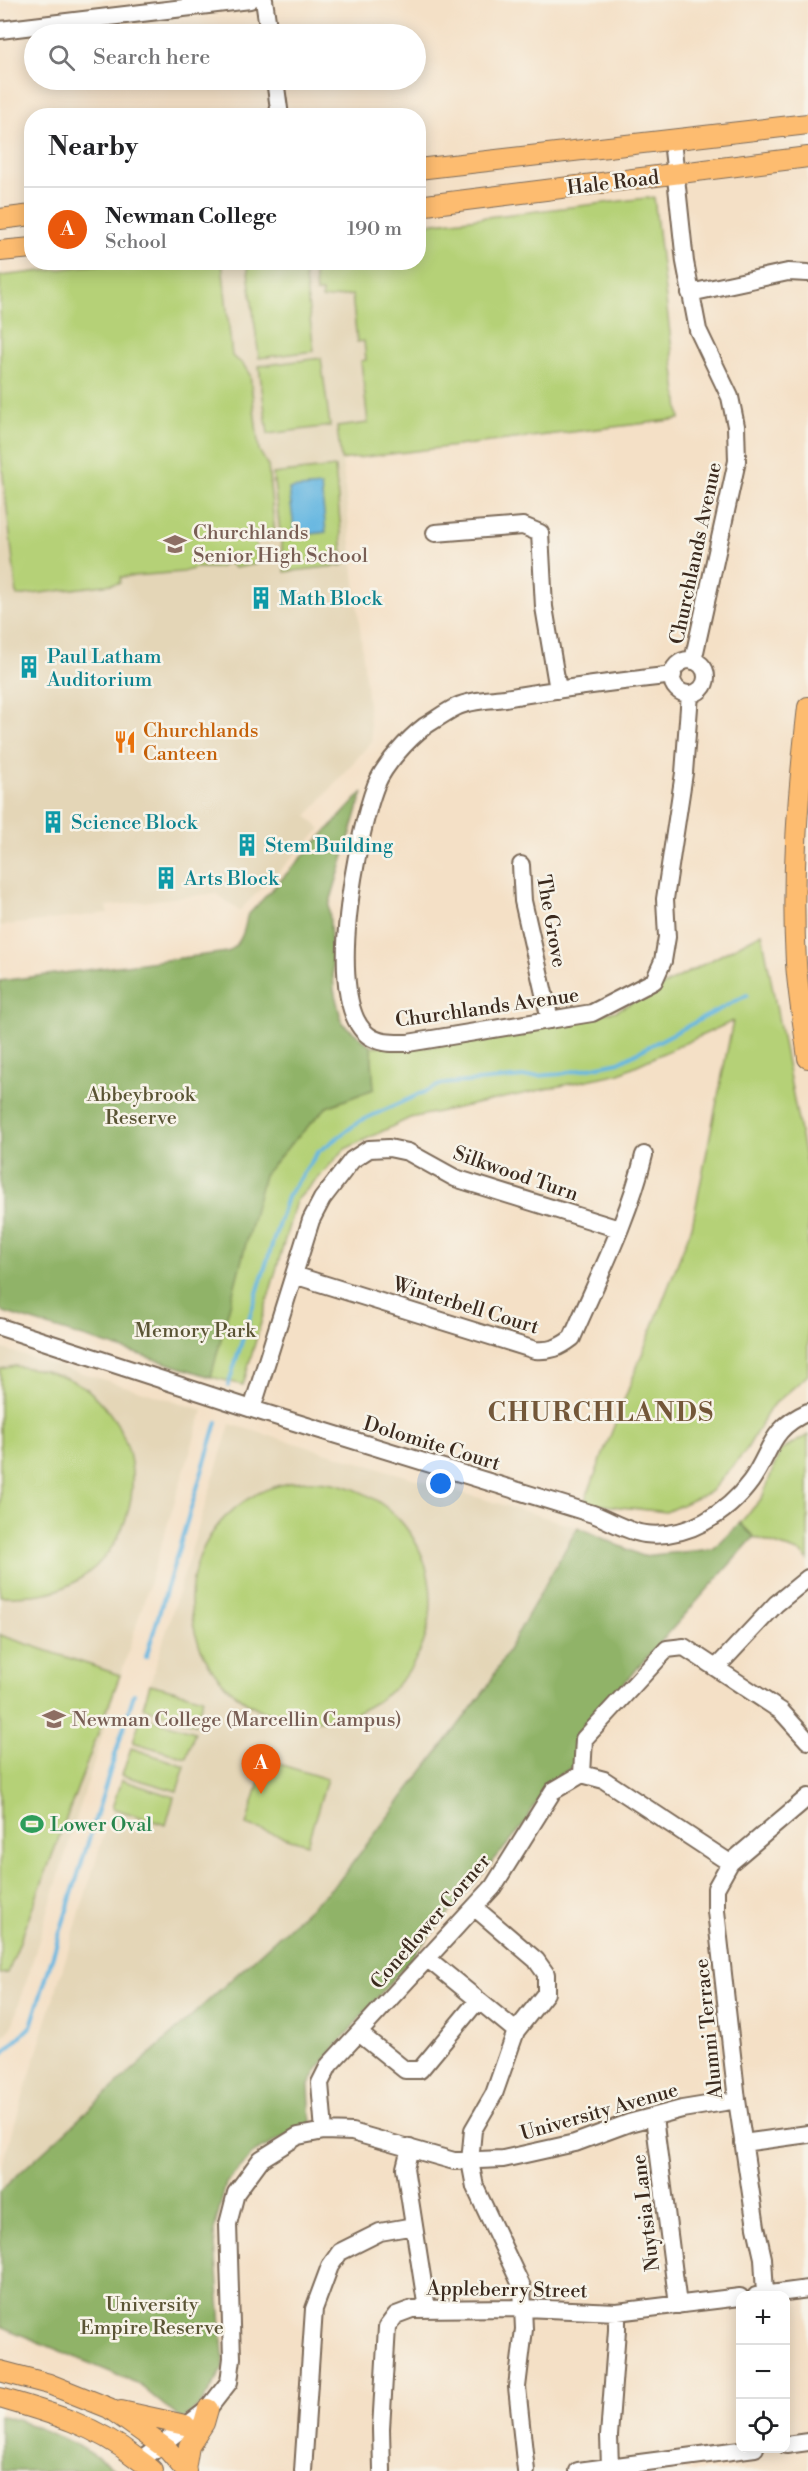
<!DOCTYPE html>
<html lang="en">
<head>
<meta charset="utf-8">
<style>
  :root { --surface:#fff; --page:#f6f6f6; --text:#202124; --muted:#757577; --line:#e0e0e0; --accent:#ea580c }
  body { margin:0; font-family:"Libre Bodoni",serif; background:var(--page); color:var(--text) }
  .controls { position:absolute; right:18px; bottom:18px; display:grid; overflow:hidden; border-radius:12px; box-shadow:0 3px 15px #0003 }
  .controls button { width:54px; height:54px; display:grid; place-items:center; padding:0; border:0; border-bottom:2px solid var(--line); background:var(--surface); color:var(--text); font:30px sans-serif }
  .you { position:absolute; left:441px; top:1484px; width:21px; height:21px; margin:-15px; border:4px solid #fff; border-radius:50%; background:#1a73e8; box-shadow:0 0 0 9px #1a73e833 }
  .badge { display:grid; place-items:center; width:39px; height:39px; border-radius:50%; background:var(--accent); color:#fff; font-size:20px; font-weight:700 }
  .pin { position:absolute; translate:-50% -50px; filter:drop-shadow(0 2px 3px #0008) }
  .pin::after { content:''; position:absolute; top:32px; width:21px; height:18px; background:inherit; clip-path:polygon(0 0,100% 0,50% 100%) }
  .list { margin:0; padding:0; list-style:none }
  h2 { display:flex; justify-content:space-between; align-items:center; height:78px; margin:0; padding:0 24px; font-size:26px }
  h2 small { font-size:20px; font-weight:400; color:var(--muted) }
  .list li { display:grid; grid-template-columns:39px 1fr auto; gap:18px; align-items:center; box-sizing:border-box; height:84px; padding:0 24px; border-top:2px solid var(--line) }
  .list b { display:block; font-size:22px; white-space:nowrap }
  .list p { margin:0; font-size:20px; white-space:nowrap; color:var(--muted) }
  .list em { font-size:20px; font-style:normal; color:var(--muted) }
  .icon { flex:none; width:33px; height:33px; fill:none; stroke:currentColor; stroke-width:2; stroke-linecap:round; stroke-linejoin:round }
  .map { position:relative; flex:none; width:808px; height:2471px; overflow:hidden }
  .search { position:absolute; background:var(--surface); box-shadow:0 3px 15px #0003; left:24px; top:24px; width:402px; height:66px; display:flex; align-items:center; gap:15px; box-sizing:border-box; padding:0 21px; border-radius:33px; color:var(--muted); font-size:22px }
  .panel { position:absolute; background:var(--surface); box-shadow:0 3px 15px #0003; left:24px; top:108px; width:402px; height:162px; border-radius:24px }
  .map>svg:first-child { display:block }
  .built { fill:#e4d6b7 }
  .green { fill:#b5d177; stroke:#787e4a; stroke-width:1.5 }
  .forest { fill:#90b368; stroke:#666e43; stroke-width:1.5 }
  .water { fill:#66b7e1; stroke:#507080; stroke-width:1.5 }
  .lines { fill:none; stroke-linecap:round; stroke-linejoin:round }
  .stream { stroke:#66b7e1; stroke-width:4 }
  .minor-casing { stroke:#7c6a59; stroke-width:20 }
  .major-casing { stroke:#7c6a59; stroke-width:22 }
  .minor { stroke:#fff; stroke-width:16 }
  .major { stroke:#fdbc6f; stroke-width:20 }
  .labels { text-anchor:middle; stroke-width:5; stroke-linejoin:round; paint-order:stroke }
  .street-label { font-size:20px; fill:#3b2a1e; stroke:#f7f3e8 }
  .education-label { font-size:20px; fill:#785e54; stroke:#f7f3e8; text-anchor:start }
  .culture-label { font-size:20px; fill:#0d838f; stroke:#f7f3e8; text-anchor:start }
  .food-label { font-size:20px; fill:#c56008; stroke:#f7f3e8; text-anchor:start }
  .park-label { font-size:20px; fill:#5a5434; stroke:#f7f3e8 }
  .leisure-label { font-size:20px; fill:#27864d; stroke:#f7f3e8; text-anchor:start }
  .district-label { font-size:26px; font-weight:bold; letter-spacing:1.5px; fill:#735739; stroke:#f7f3e8 }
</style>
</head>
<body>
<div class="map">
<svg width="808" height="2471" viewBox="0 0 808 2471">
  <rect width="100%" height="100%" fill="#f7f3e8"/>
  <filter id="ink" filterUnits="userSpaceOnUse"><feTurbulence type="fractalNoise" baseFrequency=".0167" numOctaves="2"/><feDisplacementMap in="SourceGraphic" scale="12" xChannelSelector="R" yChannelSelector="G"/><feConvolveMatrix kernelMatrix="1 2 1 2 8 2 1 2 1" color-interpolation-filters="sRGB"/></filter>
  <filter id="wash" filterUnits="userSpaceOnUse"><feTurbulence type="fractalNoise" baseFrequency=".008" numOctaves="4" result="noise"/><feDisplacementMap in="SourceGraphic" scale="24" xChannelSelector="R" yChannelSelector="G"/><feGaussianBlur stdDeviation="1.35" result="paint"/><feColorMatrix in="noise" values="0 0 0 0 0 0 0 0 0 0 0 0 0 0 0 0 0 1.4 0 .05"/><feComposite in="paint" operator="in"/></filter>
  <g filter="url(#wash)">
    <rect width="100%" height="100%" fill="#f4e0c6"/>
    <path class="built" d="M654 197 680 419 342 460 372 741 307 816 321 829 239 911 216 893 107 906 108 913 0 926V276L113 262H418L419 225Z
      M0 1348 203 1410 12 2027 0 2041Z
      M230 1424 578 1527 486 1689 338 1882 0 2191V2172Z"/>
    <path class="green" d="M654 197 680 419 341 460 337 427 368 423 361 361 366 360 364 341 357 342 352 295 322 299V292L316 293 313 263 418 262 419 225Z
      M113 263H222L232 356 243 364 250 375 259 450 268 466 275 535 255 538 258 564 235 568 228 563 218 568H196L183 572 121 577 120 583 17 596 0 449V276Z
      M247 263H303L314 351 259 358Z
      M321 358 330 426 268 434 259 366Z
      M335 467 344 565 285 572 273 474Z
      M762 933 808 1173V1375L771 1407 745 1452 710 1492 666 1512 584 1503 692 1226 733 1021 620 1073 410 1118 345 1149 296 1201 243 1385 211 1377 227 1217 371 1046 428 1047 616 1011Z
      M15 1366C39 1369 62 1373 84 1387 90 1390 95 1397 100 1402 153 1454 138 1545 75 1582 52 1596 26 1596 0 1596V1369Z
      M808 1435V1561L801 1553 754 1537 740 1523 762 1498 780 1451Z
      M191 1601a120 120 0 1 1 240 0a120 120 0 1 1-240 0Z
      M0 1635 120 1675 8 1973 0 1974Z
      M150 1684 203 1698 195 1724 143 1707Z
      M141 1716 195 1732 186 1758 133 1742Z
      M131 1748 185 1766 177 1791 122 1775Z
      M266 1760 327 1779 307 1844 246 1825Z
      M121 1780 174 1797 166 1825 112 1808Z"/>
    <path class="forest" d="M363 792 329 906 334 990 342 1023 371 1046 374 1089 327 1107 290 1145 264 1175 211 1377 0 1311V981L228 952C241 944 245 930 247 916Z
      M740 1523 754 1537 577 1736 574 1767 548 1782 523 1826 321 2064 309 2085 311 2123 255 2152 226 2183 214 2231 224 2368 201 2404 182 2420 137 2383 0 2326V2191L338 1882 486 1689 578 1527 642 1556 713 1549Z
      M0 2415C42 2427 82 2444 117 2471H0Z"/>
    <path class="water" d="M321 486 326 532 295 536 289 489Z"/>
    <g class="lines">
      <path class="stream" d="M228 1386 287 1197 318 1152 360 1121 442 1084 560 1074 619 1062 747 995
        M146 1657 217 1422
        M0 2056 31 2026 134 1694"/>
    </g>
  </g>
  <g filter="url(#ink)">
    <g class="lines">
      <g class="minor-casing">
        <path id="minor" d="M264 0 269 34
          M0 30 250 0
          M275 80 280 116
          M672 140 685 262 698 330 730 397 736 426 737 461 693 661
          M690 293 788 272 808 273
          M435 533 523 526 540 533 544 607 558 690
          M672 677a17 17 0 1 1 34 0a17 17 0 1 1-34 0Z
          M673 675C617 682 561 688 505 698 490 700 470 700 456 707 446 712 435 720 425 726 408 739 384 765 376 785 358 831 322 1003 369 1036 380 1044 394 1043 408 1043L592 1013 654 981 663 961 667 937 665 899 684 773 690 694
          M521 865 523 901 550 1020
          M294 1275 535 1350C551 1351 559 1348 572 1338 598 1278 629 1218 644 1155
          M0 1327 252 1409 593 1514C609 1520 628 1532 645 1534 687 1539 727 1514 751 1481 772 1451 769 1429 808 1412
          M252 1409 311 1220 322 1199 352 1160 369 1149 389 1148 408 1152 455 1178 619 1229
          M716 1668 776 1604 808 1578
          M582 1774 584 1739 667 1649 684 1647 781 1711 808 1741
          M475 1908 536 1960 546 1974V1993L516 2031 494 2094 473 2130 470 2161 475 2187 522 2287 524 2329 517 2387 526 2471
          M428 1959 516 2031
          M359 2033 405 2070H420L478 2000
          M654 2117 678 2305
          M324 2131 320 2083 329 2065 493 1887 553 1791 582 1774 604 1780 730 1863
          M743 2143 808 2134
          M410 2148 405 2168 427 2309
          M765 2294 763 2258 756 2227 737 2100 716 1911V1888L730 1863 808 1797
          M756 2296 808 2289
          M786 2445 808 2442
          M140 2461 208 2409 229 2382 232 2358 228 2224 236 2193 261 2159 298 2136 324 2131 352 2132 454 2161 503 2159 575 2143 629 2123 682 2109 737 2100
          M610 2467 609 2436 617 2330V2312
          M303 2471 314 2309 330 2266 340 2252 380 2232 414 2226
          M382 2471 381 2429 387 2327 396 2315 412 2309 524 2308 617 2312 740 2297
          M578 2471 755 2448"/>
      </g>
      <g class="major-casing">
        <path id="major" d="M418 169 808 124
          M418 206 808 157
          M0 219 32 215
          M0 251 32 248
          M808 707C798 793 791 876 796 963 798 994 804 1027 808 1058
          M0 2371 49 2384 109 2408 168 2450 186 2471
          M0 2398C48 2412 95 2425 135 2457 141 2462 147 2465 153 2471
          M121 2411 185 2425
          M185 2470 189 2446 204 2423 208 2409"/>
      </g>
      <use href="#minor" class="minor"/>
      <use href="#major" class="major"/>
    </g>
  </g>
  <defs>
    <g id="school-bare" transform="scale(1.8)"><path d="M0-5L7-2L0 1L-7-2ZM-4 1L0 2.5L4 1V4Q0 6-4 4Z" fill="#8d6e63" stroke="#f7f3e8" stroke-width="2.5" paint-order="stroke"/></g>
    <g id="building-bare" transform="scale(1.8)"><path d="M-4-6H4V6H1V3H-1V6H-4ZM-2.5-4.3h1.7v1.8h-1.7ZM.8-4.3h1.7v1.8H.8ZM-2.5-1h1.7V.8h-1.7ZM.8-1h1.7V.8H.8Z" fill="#0f9aa8" stroke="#f7f3e8" stroke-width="2.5" paint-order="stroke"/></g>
    <g id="restaurant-bare" transform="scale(1.8)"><path d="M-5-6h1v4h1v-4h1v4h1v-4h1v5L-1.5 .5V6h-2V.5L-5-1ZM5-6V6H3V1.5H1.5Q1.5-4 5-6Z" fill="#e8710a" stroke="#f7f3e8" stroke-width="2.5" paint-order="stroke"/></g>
    <g id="stadium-bare" transform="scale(1.8)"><path d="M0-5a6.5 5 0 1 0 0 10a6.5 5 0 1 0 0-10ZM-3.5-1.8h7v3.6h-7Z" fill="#2e9e5b" stroke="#f7f3e8" stroke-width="2.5" paint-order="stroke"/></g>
  </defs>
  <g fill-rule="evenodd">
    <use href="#school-bare" x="175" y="544"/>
    <use href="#building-bare" x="261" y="598"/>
    <use href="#building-bare" x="29" y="667"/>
    <use href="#restaurant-bare" x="125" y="742"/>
    <use href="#building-bare" x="53" y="822"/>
    <use href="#building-bare" x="247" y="845"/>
    <use href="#building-bare" x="166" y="878"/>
    <use href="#school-bare" x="54" y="1719"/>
    <use href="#stadium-bare" x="32" y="1824"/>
  </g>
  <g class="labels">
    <g class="street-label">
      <text transform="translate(613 182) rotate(-7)" y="7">Hale Road</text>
      <text transform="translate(695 553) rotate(-78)" y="7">Churchlands Avenue</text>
      <text transform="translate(552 921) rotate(80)" y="7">The Grove</text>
      <text transform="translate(487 1007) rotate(-8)" y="7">Churchlands Avenue</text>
      <text transform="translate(516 1173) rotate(19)" y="7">Silkwood Turn</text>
      <text transform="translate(466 1305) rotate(17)" y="7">Winterbell Court</text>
      <text transform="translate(432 1443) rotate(17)" y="7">Dolomite Court</text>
      <text transform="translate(430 1921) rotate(-49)" y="7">Coneflower Corner</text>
      <text transform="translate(708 2029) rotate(-96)" y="7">Alumni Terrace</text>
      <text transform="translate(599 2111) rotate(-16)" y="7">University Avenue</text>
      <text transform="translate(645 2213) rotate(-97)" y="7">Nuytsia Lane</text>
      <text transform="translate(507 2289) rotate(1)" y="7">Appleberry Street</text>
    </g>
    <g class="education-label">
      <text x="193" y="539">Churchlands<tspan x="193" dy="23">Senior High School</tspan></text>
      <text x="72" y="1726">Newman College (Marcellin Campus)</text>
    </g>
    <g class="culture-label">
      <text x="279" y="605">Math Block</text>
      <text x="47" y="663">Paul Latham<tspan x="47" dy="23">Auditorium</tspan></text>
      <text x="71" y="829">Science Block</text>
      <text x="265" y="852">Stem Building</text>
      <text x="184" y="885">Arts Block</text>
    </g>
    <g class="food-label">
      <text x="143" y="737">Churchlands<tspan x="143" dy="23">Canteen</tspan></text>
    </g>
    <g class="park-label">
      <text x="141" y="1101">Abbeybrook<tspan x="141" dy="23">Reserve</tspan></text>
      <text x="195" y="1337">Memory Park</text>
      <text x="152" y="2311">University<tspan x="152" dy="23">Empire Reserve</tspan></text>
    </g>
    <g class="leisure-label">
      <text x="50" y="1831">Lower Oval</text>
    </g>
    <g class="district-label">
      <text x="601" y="1421">CHURCHLANDS</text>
    </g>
  </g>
</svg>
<div class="controls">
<button>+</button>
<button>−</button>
<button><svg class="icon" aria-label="locate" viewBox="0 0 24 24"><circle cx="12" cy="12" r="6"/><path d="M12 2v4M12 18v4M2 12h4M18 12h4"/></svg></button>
</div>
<div class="you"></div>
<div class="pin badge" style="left:261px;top:1794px">A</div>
<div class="search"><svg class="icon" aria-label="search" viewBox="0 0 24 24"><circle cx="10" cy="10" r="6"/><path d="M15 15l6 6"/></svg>Search here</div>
<section class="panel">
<h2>Nearby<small></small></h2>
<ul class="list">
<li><span class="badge">A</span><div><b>Newman College</b><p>School</p></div><em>190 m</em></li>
</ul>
</section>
</div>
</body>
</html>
